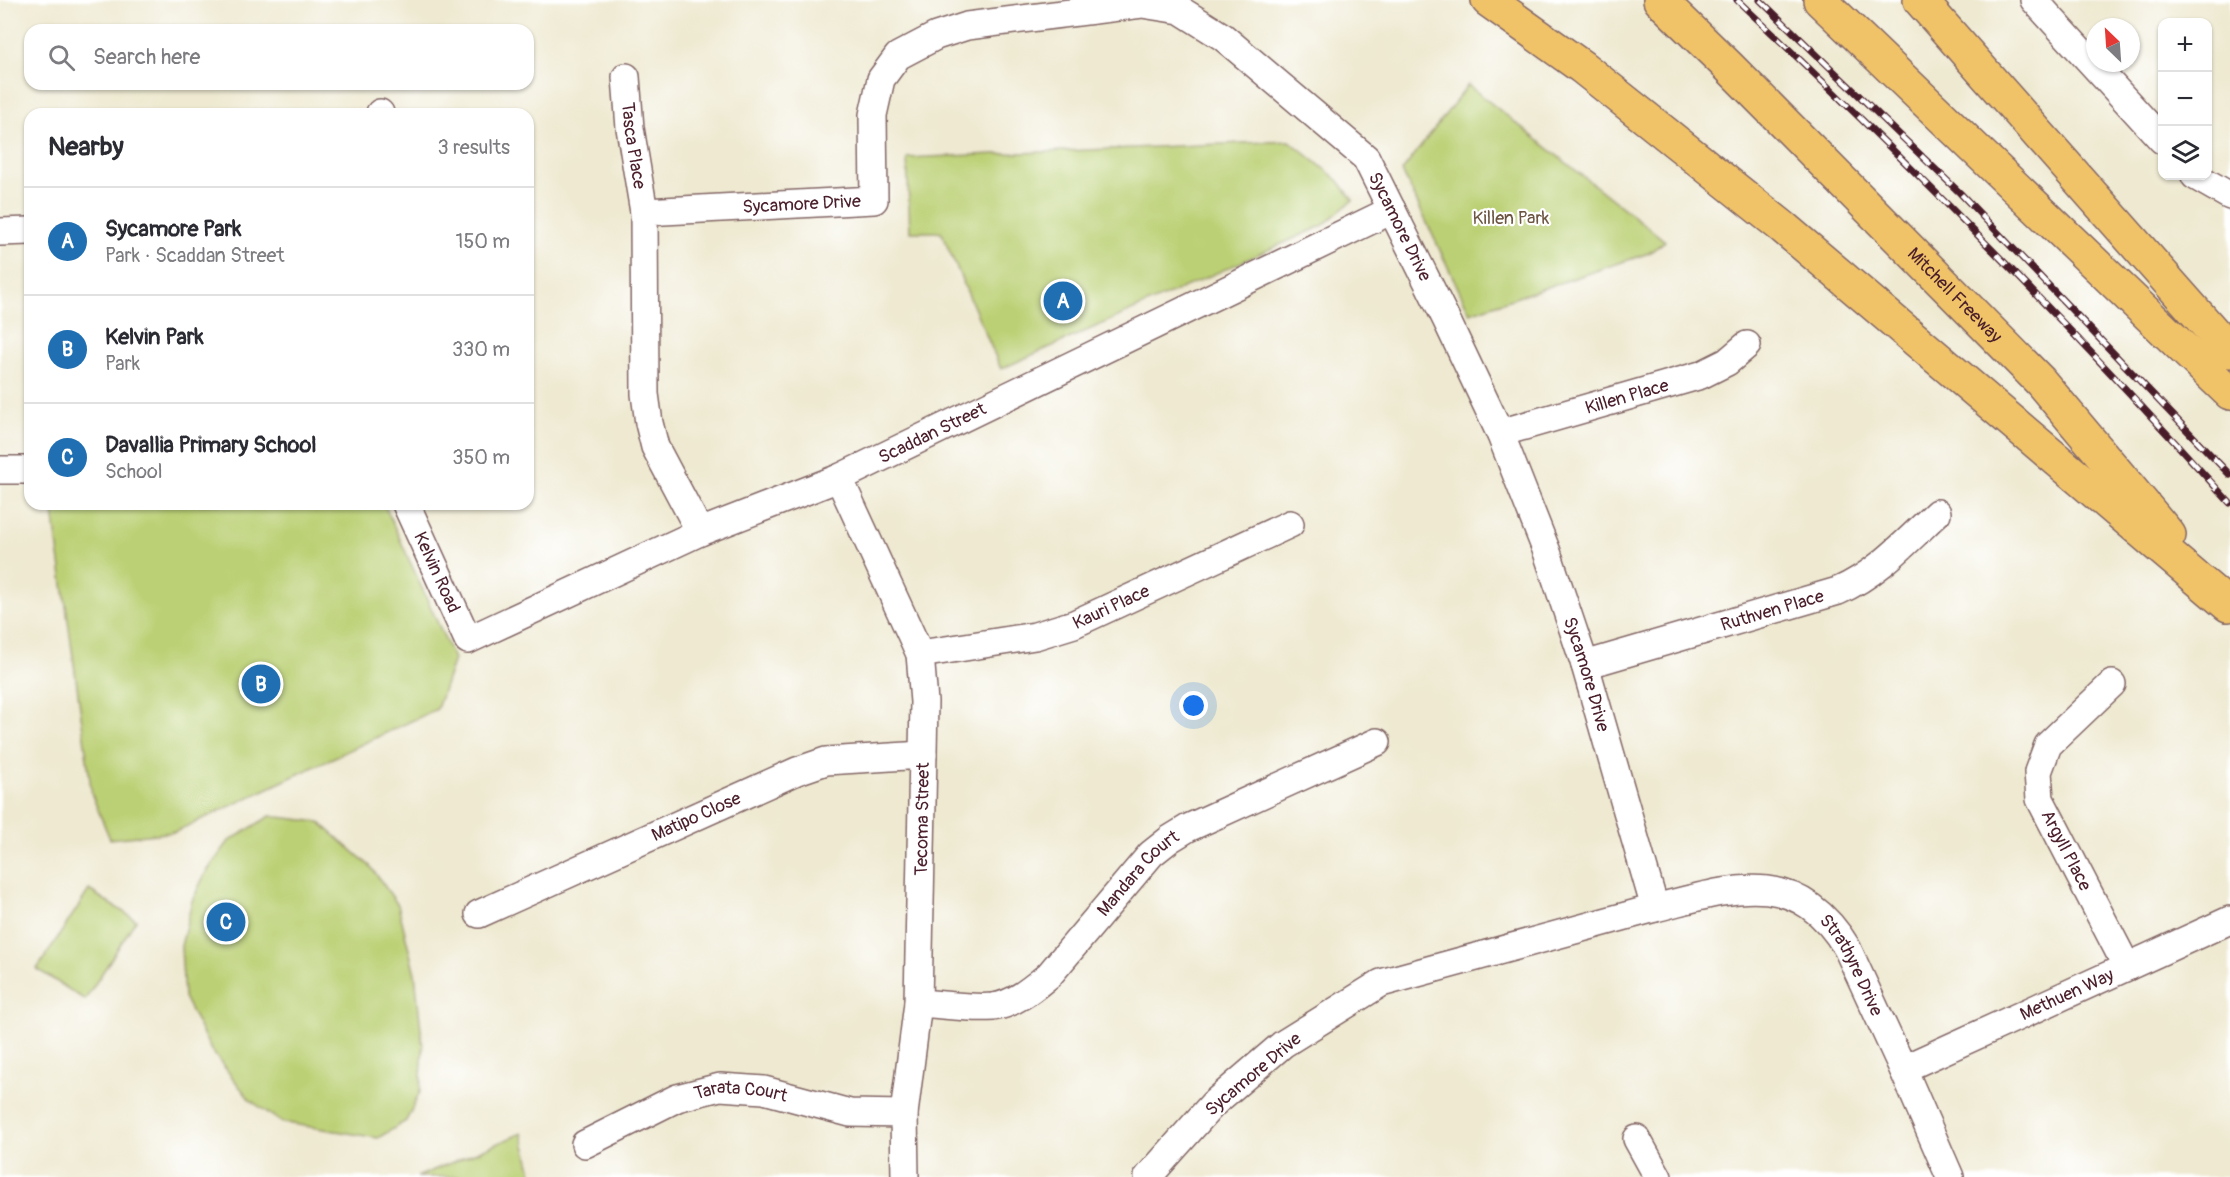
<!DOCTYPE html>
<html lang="en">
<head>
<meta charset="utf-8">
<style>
  :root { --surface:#fff; --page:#f7f7f7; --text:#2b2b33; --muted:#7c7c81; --line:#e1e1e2; --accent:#1f6fb2 }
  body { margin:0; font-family:Pangolin,sans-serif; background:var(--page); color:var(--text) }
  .controls { position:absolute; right:18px; top:18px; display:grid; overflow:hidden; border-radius:12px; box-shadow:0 2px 4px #0004 }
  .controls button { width:54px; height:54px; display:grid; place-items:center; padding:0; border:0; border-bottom:2px solid var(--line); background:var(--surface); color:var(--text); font:30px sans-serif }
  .compass { position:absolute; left:2086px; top:18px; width:54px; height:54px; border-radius:50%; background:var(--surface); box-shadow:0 2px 4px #0004; rotate:335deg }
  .you { position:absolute; left:1194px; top:706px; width:21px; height:21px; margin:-15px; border:4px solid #fff; border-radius:50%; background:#1a73e8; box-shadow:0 0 0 9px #1a73e833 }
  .badge { display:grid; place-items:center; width:39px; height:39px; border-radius:50%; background:var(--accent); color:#fff; font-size:20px; font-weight:700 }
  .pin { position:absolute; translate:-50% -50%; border:3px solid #fff; box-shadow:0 2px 6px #0006 }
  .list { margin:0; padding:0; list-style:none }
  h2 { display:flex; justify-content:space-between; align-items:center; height:78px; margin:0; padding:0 24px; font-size:26px }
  h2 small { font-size:20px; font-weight:400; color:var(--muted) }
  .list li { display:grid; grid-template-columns:39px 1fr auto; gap:18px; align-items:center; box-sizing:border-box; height:108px; padding:0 24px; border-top:2px solid var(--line) }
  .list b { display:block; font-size:22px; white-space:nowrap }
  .list p { margin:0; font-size:20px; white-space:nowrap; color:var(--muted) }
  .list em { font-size:20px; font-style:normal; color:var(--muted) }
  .icon { flex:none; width:33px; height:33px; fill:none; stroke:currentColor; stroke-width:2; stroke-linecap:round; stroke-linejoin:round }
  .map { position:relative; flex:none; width:2230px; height:1177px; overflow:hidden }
  .search { position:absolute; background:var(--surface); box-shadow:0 2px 4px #0004; left:24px; top:24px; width:510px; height:66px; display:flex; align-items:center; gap:15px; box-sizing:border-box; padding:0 21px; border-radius:18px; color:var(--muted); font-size:22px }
  .panel { position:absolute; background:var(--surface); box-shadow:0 2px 4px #0004; left:24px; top:108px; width:510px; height:402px; border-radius:18px }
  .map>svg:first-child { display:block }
  .green { fill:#bbd074; stroke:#827850; stroke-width:1.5 }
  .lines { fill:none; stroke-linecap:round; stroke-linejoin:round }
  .minor-casing { stroke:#836665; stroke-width:30 }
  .highway-casing { stroke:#836665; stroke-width:36 }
  .minor { stroke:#fff; stroke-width:27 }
  .highway { stroke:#f1c369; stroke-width:33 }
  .rail-casing { stroke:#4a1f2b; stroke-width:7 }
  .rail { stroke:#fff; stroke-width:4.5; stroke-dasharray:14; stroke-linecap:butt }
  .labels { text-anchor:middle; stroke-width:4.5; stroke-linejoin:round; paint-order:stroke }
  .street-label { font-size:18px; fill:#4a1f2b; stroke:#fff }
  .park-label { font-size:18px; fill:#6c5441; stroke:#fff }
</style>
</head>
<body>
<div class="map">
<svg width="2230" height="1177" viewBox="0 0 2230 1177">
  <rect width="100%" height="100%" fill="#fff"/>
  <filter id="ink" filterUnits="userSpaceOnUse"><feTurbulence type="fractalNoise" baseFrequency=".0167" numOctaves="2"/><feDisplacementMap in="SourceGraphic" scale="12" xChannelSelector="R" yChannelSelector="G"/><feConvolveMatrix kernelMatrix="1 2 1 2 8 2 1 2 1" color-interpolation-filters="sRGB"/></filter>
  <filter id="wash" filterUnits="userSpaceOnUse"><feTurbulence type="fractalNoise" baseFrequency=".008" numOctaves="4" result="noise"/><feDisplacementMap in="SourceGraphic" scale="24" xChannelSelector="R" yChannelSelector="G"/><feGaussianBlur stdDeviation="1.35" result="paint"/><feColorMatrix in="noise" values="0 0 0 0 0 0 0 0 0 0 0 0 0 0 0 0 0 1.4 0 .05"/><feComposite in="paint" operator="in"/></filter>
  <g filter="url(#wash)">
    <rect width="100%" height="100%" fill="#eee9d0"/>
    <path class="green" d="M1468 85 1665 241 1649 253 1470 313 1402 171Z
      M1290 141 1339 181 1353 200 1322 226 1001 369 941 232H910L907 158Z
      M52 504H384L454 659 437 709 175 832 110 839 92 795Z
      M270 816 319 822 371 867 398 905 415 974 423 1048 420 1092 406 1121 378 1138 281 1122 250 1100 211 1050 184 997 181 946 192 901 205 874 229 841Z
      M89 890 136 920 85 1000 37 969Z
      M522 1133 533 1177H417Z"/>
  </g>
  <g filter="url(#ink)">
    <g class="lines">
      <g class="minor-casing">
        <g id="minor">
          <path d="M2034 0 2162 140"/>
          <path id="s1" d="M626 77 630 128 644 212"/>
          <path d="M380 114V113"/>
          <path d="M2195 176 2230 196"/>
          <path d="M0 232 30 231"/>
          <path id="s2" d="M1500 433 1701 375 1727 362 1747 345"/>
          <path d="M0 470H30"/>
          <path d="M839 478 920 654 924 702 918 1003 904 1114 905 1177"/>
          <path id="s3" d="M406 504 468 640 700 532 839 478 1392 210"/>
          <path id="s4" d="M700 532 655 447 649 423 645 394 644 212 874 200 873 115 881 79 898 56 936 36 967 26 1142 4 1180 10 1223 37 1366 158 1446 319 1500 433 1547 552 1585 665 1655 908 1381 983 1283 1044 1213 1104 1148 1177"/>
          <path id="s5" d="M920 654 1035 636 1074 624 1290 524"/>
          <path id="s6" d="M1585 665 1838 591C1877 574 1906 542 1937 513"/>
          <path id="s7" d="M2112 684 2048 745 2038 772 2040 799 2127 967"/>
          <path id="s8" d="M1655 908C1733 888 1797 865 1847 948L1903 1069 1950 1177"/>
          <path id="s9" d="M479 914 797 771 826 761 923 755"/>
          <path id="s10" d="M918 1003C940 1004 971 1009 993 1007 1015 1004 1033 988 1049 975L1151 854 1170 839 1188 828 1377 742"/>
          <path id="s11" d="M1903 1069 2230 920"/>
          <path d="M1637 1139 1658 1177"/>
          <path id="s12" d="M585 1144 677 1098 720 1087 764 1090 850 1113 904 1114"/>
        </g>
      </g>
      <g class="highway-casing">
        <g id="highway">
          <path d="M1488 0 1582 67 1784 228 2228 605"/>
          <path id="s13" d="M1660 0 1729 67 2040 381 2169 535"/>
          <path d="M1820 0 2230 393"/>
          <path d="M1920 0 2230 351"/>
        </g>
      </g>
      <use href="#minor" class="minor"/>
      <use href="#highway" class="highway"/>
      <g class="rail-casing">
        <path id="rail" d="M1737 0C1908 161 2073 328 2230 503
          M1760 0 1960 193 2230 475"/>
      </g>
      <use href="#rail" class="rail"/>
    </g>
  </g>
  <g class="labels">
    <g class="street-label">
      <text dy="6" stroke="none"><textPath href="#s1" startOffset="69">Tasca Place</textPath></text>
      <text dy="6" stroke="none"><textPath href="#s4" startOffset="490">Sycamore Drive</textPath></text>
      <text dy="6" stroke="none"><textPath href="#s4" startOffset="1318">Sycamore Drive</textPath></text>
      <text dy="6" stroke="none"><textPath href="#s13" startOffset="417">Mitchell Freeway</textPath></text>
      <text dy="6" stroke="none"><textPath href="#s2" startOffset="132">Killen Place</textPath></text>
      <text dy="6" stroke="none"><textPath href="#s3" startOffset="658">Scaddan Street</textPath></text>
      <text dy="6" stroke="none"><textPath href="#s3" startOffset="75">Kelvin Road</textPath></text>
      <text dy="6" stroke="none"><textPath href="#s5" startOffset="198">Kauri Place</textPath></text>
      <text dy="6" stroke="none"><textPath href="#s6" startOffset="195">Ruthven Place</textPath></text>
      <text dy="6" stroke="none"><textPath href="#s4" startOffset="1804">Sycamore Drive</textPath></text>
      <text dy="6" stroke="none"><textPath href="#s9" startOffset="238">Matipo Close</textPath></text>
      <text transform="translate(922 819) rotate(-89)" y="6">Tecoma Street</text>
      <text dy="6" stroke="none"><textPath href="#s7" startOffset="202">Argyll Place</textPath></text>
      <text dy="6" stroke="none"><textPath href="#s10" startOffset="276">Mandara Court</textPath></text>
      <text dy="6" stroke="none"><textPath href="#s8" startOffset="234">Strathyre Drive</textPath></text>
      <text dy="6" stroke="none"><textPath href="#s11" startOffset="180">Methuen Way</textPath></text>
      <text transform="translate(1253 1074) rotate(-40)" y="6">Sycamore Drive</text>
      <text dy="6" stroke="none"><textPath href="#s12" startOffset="168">Tarata Court</textPath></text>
    </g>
    <g class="park-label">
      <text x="1511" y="224">Killen Park</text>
    </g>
  </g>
</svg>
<div class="controls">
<button>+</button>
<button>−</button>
<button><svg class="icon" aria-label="layers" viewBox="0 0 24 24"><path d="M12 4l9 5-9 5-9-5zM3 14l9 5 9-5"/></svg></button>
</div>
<svg class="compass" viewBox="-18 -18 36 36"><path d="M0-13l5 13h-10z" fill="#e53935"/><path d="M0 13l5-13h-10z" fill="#7c7c81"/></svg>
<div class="you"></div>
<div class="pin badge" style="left:1063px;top:301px">A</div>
<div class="pin badge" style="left:261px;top:684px">B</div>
<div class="pin badge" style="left:226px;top:922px">C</div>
<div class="search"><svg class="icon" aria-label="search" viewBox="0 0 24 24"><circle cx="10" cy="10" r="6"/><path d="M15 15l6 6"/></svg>Search here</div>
<section class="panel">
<h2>Nearby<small>3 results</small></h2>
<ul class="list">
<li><span class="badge">A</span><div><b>Sycamore Park</b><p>Park · Scaddan Street</p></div><em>150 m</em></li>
<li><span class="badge">B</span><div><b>Kelvin Park</b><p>Park</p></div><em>330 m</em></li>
<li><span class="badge">C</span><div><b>Davallia Primary School</b><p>School</p></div><em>350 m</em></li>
</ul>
</section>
</div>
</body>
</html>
